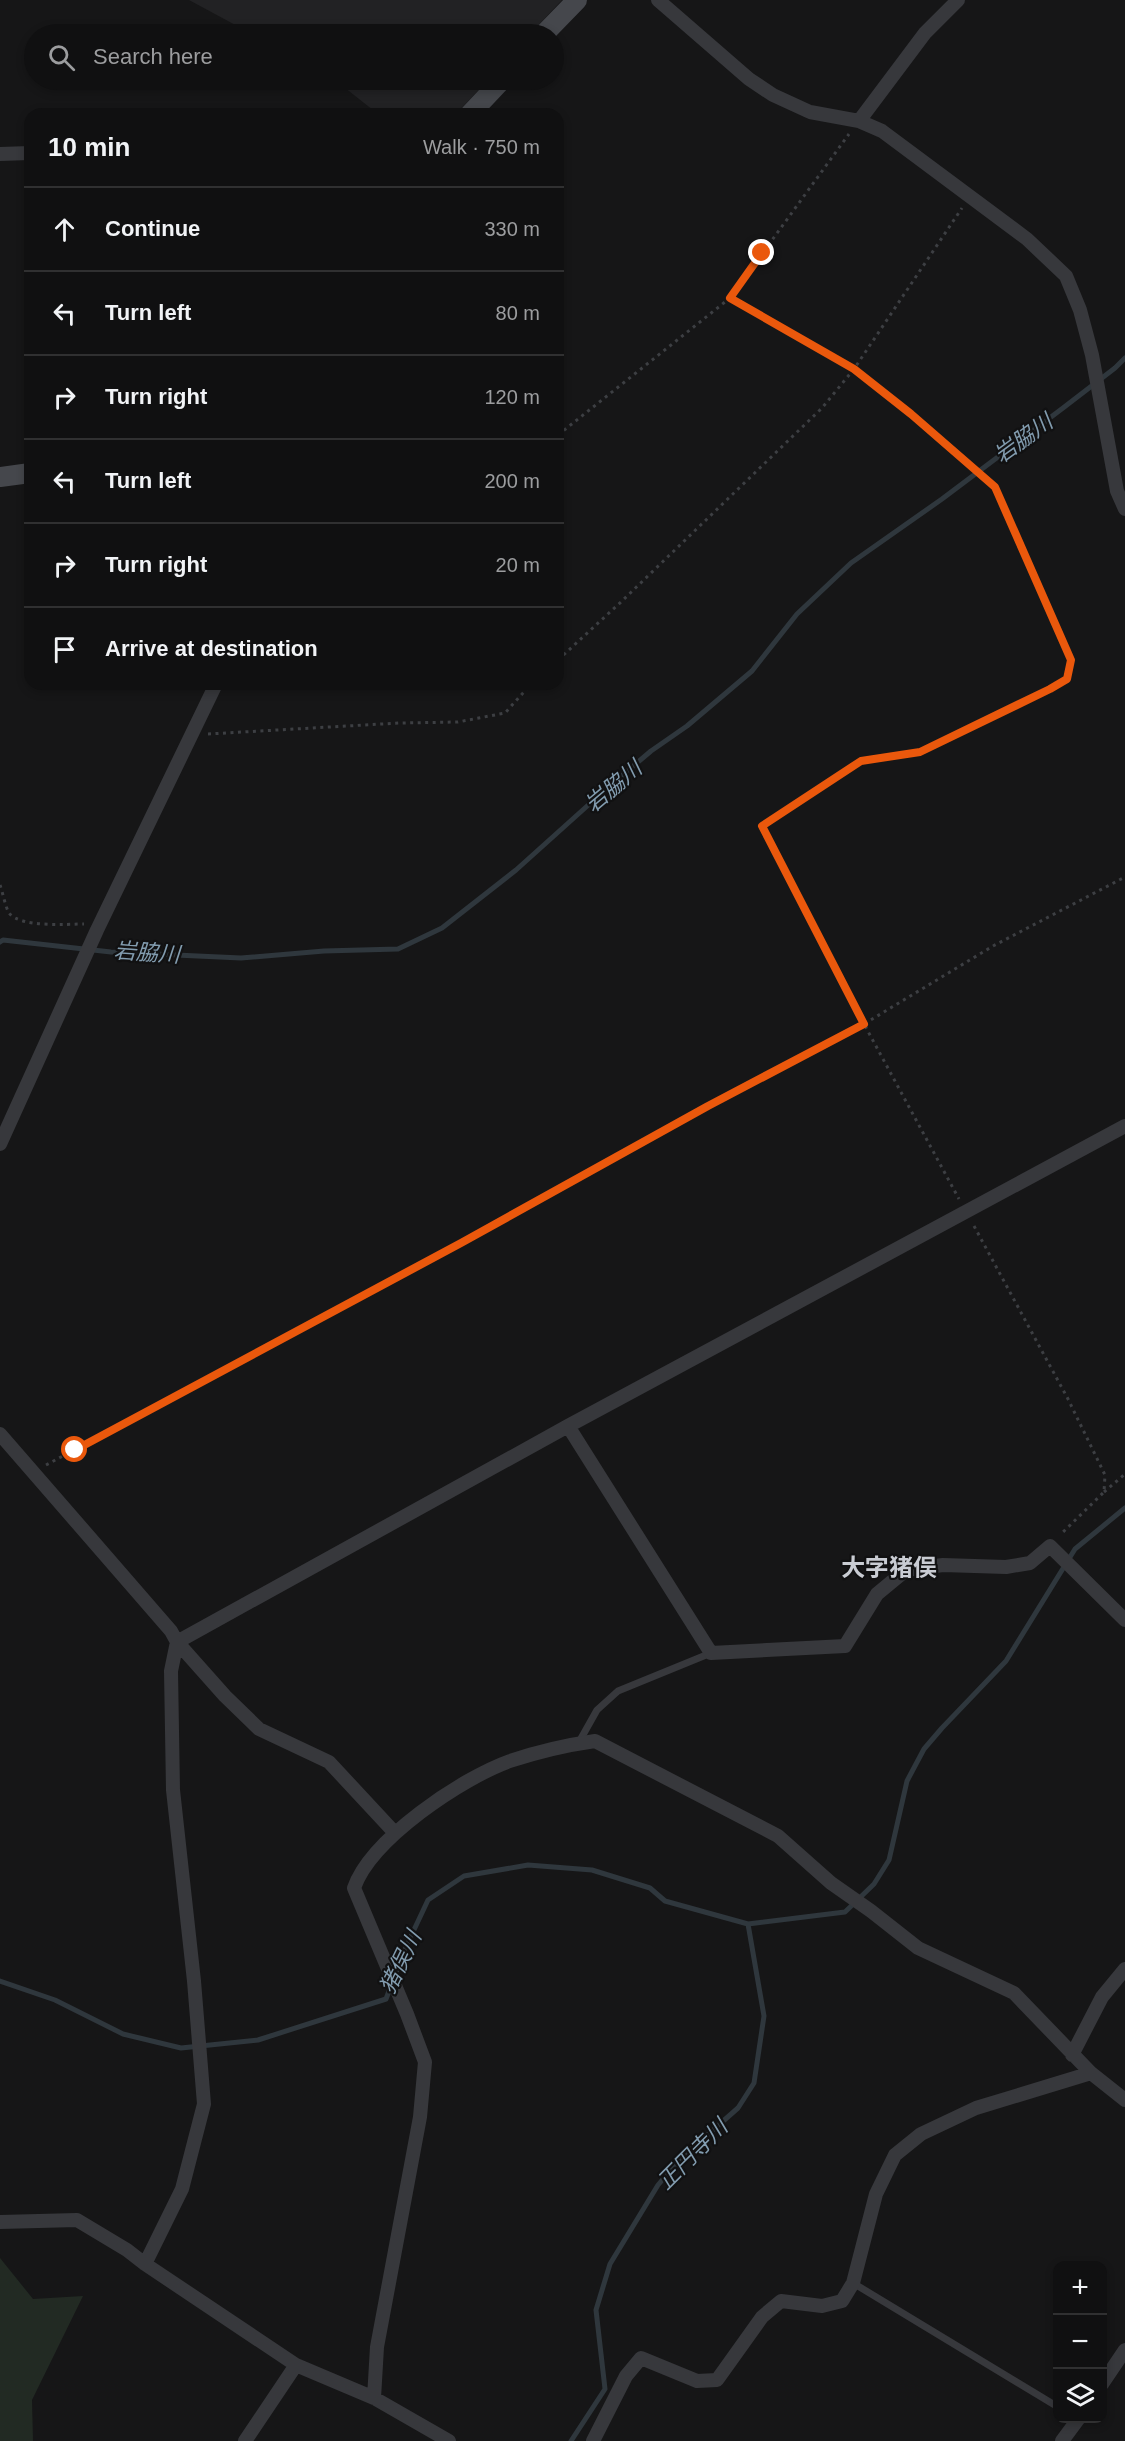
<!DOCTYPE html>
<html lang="en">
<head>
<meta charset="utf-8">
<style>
  :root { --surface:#101011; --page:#1e1e1f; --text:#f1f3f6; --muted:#9c9d9f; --line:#303031 }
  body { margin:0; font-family:Arial,"Noto Sans JP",sans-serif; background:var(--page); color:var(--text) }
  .controls { position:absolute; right:18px; bottom:18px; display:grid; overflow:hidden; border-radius:12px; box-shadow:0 3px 9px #0003 }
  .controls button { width:54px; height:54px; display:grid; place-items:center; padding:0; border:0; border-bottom:2px solid var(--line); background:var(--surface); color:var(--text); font:30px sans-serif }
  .stop { position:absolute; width:18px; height:18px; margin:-14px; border:4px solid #ea580c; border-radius:50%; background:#fff }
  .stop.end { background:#ea580c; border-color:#fff; box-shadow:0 2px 6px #0008 }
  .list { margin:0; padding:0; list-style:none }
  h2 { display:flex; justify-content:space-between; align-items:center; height:78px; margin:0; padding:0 24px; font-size:26px }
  h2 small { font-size:20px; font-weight:400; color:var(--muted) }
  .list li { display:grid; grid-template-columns:39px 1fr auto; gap:18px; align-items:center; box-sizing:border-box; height:84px; padding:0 24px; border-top:2px solid var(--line) }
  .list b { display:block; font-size:22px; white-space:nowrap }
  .list em { font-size:20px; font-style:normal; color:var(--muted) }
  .icon { flex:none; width:33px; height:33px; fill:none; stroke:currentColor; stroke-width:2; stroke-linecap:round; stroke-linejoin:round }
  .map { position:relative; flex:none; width:1125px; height:2441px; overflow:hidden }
  .search { position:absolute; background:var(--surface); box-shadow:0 3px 9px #0003; left:24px; top:24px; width:540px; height:66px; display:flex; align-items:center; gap:15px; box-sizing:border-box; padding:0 21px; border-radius:33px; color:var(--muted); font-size:22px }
  .panel { position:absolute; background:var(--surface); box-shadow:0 3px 9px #0003; left:24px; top:108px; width:540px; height:582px; border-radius:18px }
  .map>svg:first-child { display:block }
  .built { fill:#222224 }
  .green { fill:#222a23 }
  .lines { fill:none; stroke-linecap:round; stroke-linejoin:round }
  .stream { stroke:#2f373d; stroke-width:5 }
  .path { stroke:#3d3f43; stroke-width:3; stroke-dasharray:3 4.5; stroke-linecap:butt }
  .lane { stroke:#37383c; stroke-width:7 }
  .street { stroke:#37383c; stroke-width:14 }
  .secondary { stroke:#45474c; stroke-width:20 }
  .route { stroke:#ea580c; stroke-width:8 }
  .labels { text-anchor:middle; stroke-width:4.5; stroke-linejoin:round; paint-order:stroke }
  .water-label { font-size:22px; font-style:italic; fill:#829caf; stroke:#111112 }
  .quarter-label { font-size:24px; font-weight:bold; fill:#c9ccd3; stroke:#111112 }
</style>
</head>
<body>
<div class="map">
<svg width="1125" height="2441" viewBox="0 0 1125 2441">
  <rect width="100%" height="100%" fill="#161617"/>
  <path class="built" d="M189 0H562L530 34H252Z
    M335 80H488L456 114H378Z"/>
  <path class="green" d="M0 2258 33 2299 83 2296 32 2400 33 2441H0Z"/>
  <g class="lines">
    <path class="stream" d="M0 942 3 940 111 952 241 958 324 951 398 949 442 928 516 870 605 790 651 751 687 726 752 671 797 614 851 563 942 499 1063 408 1115 368 1125 358
      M0 1981 55 2000 123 2034 181 2048 258 2040 386 1999 405 1949 428 1900 464 1876 528 1865 592 1870 650 1888 665 1901 748 1924 845 1912 874 1884 889 1860 907 1781 924 1749 942 1728 1006 1661 1075 1549 1125 1508
      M571 2441 605 2389 596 2310 610 2264 658 2185 680 2159 738 2108 754 2083 764 2016 748 1924"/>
    <path class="path" d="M730 298 854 369 911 414 995 487 1071 660 1067 679 1050 689 920 752 861 761 762 826 864 1024 959 1199
      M558 435 730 298 849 134
      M558 660 622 601 822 408 854 369 962 208
      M208 734 399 723 458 722 505 713 531 684
      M0 885C3 893 5 906 9 913 21 928 67 924 84 924
      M974 1226 1068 1399 1105 1475 1104 1492 1060 1535
      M46 1465 461 1243 708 1106 864 1024 993 946 1125 877
      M1104 1492 1125 1474"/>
    <path class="lane" d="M579 1742 597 1710 618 1691 711 1653
      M853 2283 1058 2407"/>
    <path class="street" d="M658 0 749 79 773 95 810 112 859 121 882 131 1027 239 1066 276 1080 310 1092 355 1117 491 1125 509
      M859 121 925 33 958 0
      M0 154 30 153
      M0 1144 97 930 216 684
      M568 1426 711 1653 845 1646 877 1594 906 1570 943 1565 1006 1567 1030 1563 1050 1546 1125 1620
      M0 1434 171 1631 177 1642 225 1696 259 1729 329 1762 395 1833
      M1072 2055 1102 1997 1125 1969
      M0 2222 77 2220 127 2250 145 2264 296 2365 374 2398 449 2441
      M145 2264 182 2189 204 2104 194 1981 173 1790 171 1671 177 1642 568 1426 1125 1126
      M1102 2384 1125 2350
      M374 2398 377 2347 420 2117 425 2062 407 2014 354 1888C371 1839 462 1778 510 1761 537 1752 567 1745 595 1741L778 1836 831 1883 871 1911 918 1948 1014 1993 1091 2073 1125 2100
      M245 2441 296 2365
      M593 2441 626 2376 641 2358 697 2381 717 2380 762 2317 781 2301 822 2306 842 2301 853 2283 876 2194 895 2155 921 2134 976 2108 1091 2073
      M1062 2441 1079 2418"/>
    <path class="secondary" d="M544 34 577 0
      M470 114 502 80
      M0 477 30 473"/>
  </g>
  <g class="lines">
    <path class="route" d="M75 1450 461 1243 708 1106 864 1024 762 826 861 761 920 752 1050 689 1067 679 1071 660 995 487 911 414 854 369 730 298 762 253"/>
  </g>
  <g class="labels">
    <g class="water-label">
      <text transform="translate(1023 438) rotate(-36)" y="8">岩脇川</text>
      <text transform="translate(613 786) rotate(-40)" y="8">岩脇川</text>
      <text transform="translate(147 952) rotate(4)" y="8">岩脇川</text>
      <text transform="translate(400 1962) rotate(-64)" y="8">猪俣川</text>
      <text transform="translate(692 2154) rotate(-45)" y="8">正円寺川</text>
    </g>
    <g class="quarter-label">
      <text x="889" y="1576">大字猪俣</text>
    </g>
  </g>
</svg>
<div class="controls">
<button>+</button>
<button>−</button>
<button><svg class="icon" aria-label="layers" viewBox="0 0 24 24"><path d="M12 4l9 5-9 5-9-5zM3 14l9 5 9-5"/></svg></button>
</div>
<div class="stop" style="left:75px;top:1450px"></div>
<div class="stop end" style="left:762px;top:253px"></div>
<div class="search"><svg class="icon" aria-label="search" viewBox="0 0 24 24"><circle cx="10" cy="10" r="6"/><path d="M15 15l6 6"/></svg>Search here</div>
<section class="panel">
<h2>10 min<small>Walk · 750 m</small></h2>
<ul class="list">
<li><svg class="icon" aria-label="ahead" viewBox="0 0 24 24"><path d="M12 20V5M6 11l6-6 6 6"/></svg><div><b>Continue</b></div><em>330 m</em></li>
<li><svg class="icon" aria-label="left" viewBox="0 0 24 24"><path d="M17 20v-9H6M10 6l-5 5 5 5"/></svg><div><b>Turn left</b></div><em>80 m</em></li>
<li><svg class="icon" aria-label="right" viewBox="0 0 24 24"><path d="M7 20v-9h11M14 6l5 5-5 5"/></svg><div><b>Turn right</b></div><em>120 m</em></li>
<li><svg class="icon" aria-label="left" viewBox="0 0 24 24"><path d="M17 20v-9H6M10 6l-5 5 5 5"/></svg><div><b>Turn left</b></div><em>200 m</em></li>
<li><svg class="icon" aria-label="right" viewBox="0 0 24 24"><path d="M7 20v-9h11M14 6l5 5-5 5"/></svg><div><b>Turn right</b></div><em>20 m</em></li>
<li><svg class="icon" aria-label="arrive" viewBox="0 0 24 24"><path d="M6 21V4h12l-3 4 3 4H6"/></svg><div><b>Arrive at destination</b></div></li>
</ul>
</section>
</div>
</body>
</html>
